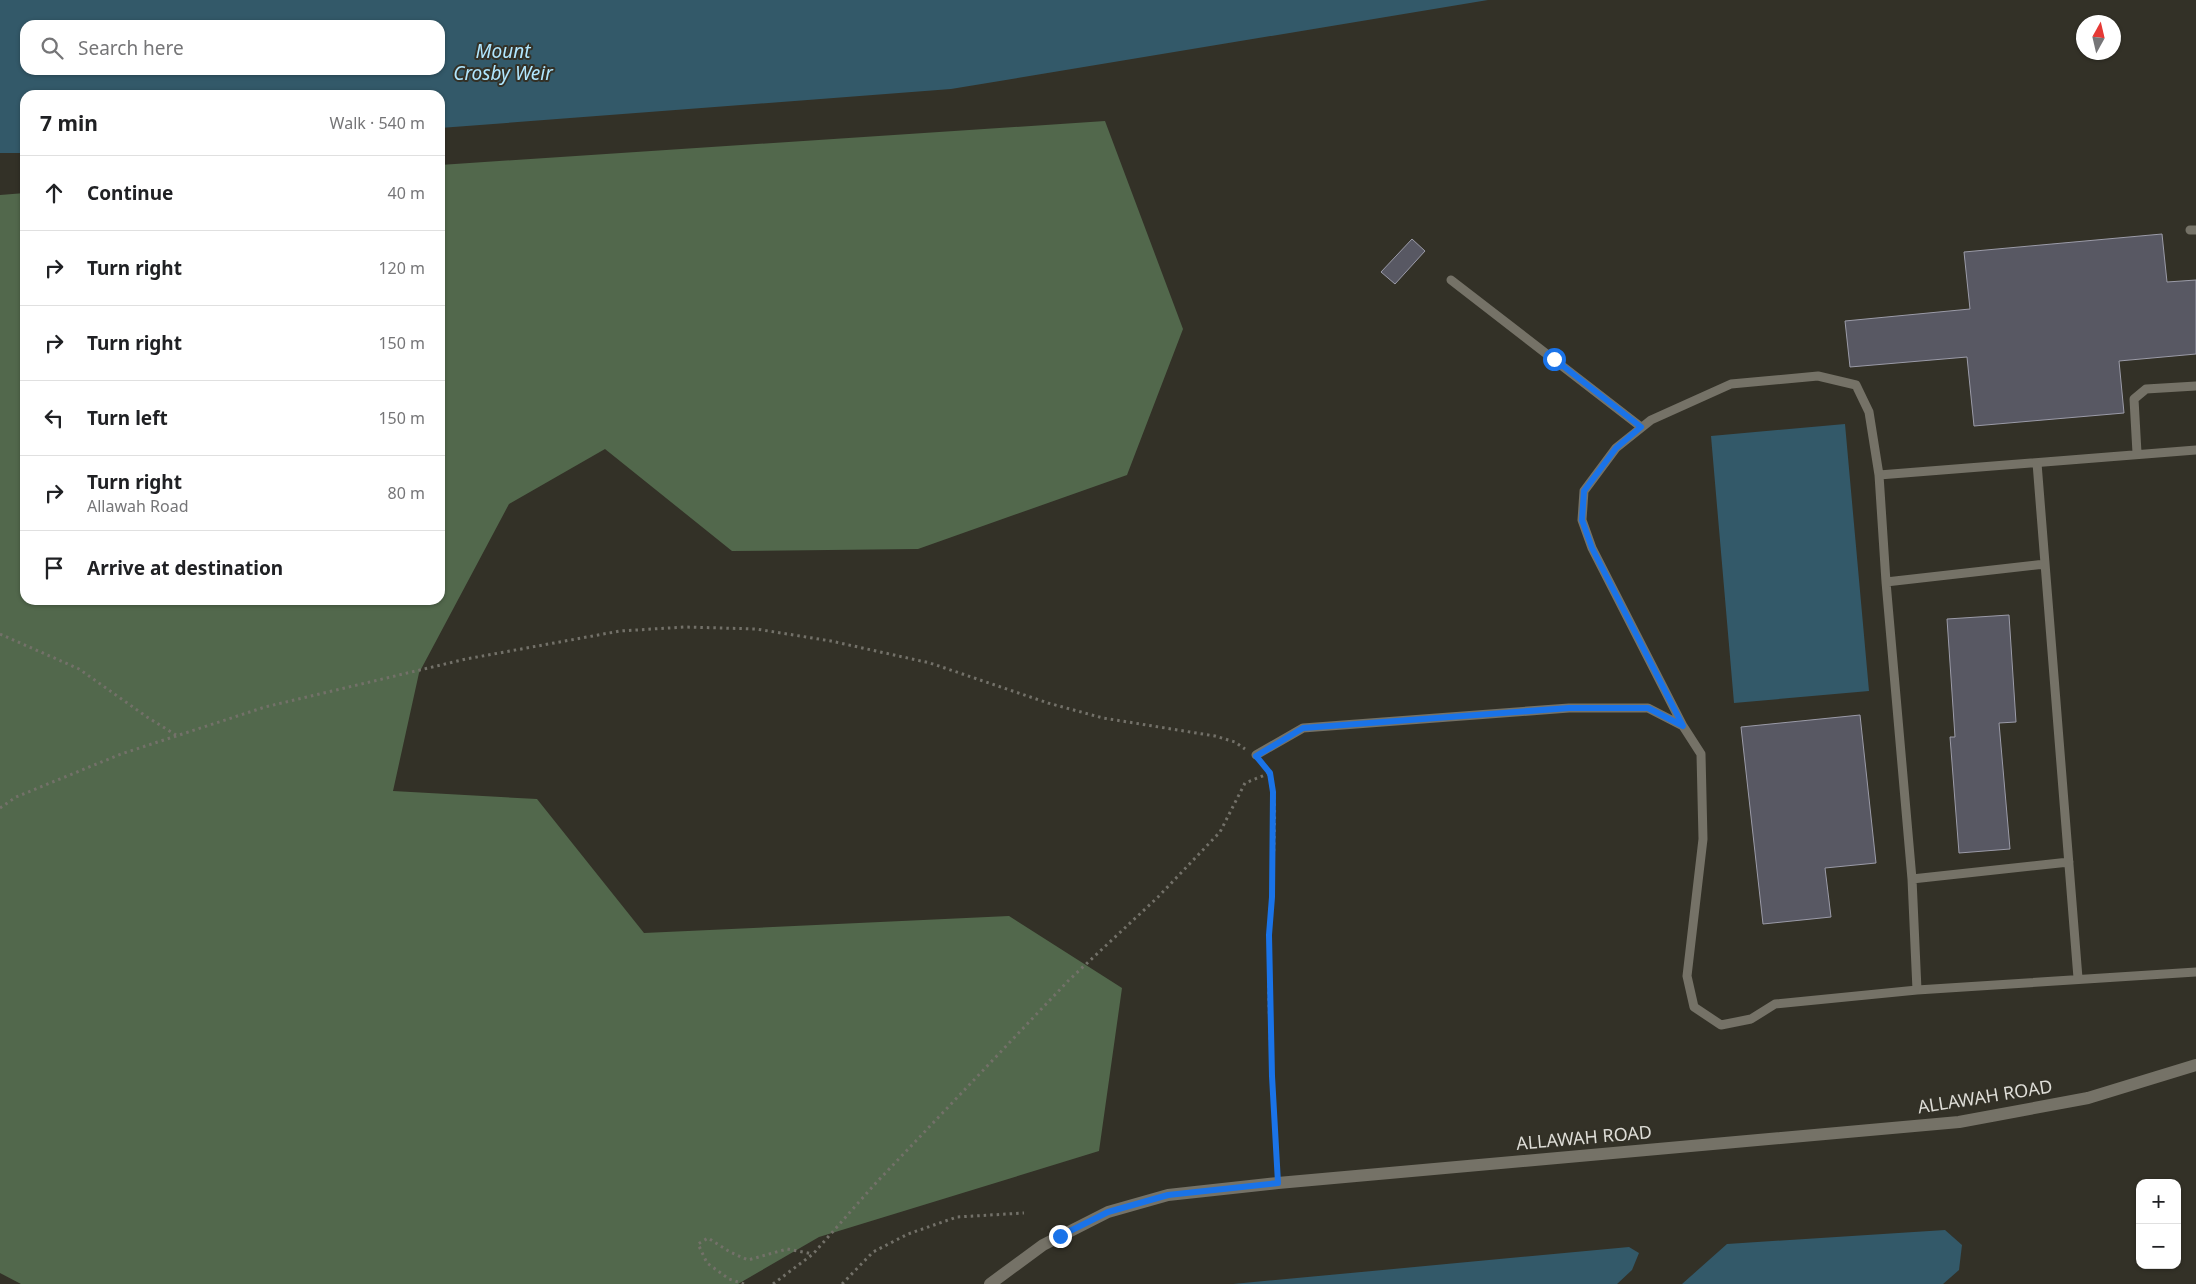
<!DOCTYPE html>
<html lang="en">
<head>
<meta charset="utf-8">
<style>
  :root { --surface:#fff; --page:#f2f2f2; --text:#202124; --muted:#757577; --line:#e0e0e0 }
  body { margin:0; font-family:"Noto Sans",sans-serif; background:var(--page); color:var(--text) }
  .controls { position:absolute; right:15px; bottom:15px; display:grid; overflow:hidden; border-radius:10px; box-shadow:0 1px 4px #0004 }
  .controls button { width:45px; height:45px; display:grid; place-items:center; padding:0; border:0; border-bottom:1px solid var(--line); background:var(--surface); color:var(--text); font:25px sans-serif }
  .compass { position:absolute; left:2076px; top:15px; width:45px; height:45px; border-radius:50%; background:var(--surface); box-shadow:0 1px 4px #0004; rotate:8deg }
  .stop { position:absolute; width:15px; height:15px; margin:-11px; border:4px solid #1a73e8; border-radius:50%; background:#fff }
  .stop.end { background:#1a73e8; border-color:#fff; box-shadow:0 1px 5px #0008 }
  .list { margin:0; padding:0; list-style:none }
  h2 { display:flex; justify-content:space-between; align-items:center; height:65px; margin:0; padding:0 20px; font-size:21px }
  h2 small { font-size:16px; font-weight:400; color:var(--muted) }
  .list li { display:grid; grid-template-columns:32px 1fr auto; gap:15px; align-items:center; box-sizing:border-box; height:75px; padding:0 20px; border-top:1px solid var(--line) }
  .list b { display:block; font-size:19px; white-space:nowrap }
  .list p { margin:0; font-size:16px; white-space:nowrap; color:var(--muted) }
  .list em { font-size:16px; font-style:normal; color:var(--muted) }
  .icon { flex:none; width:28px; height:28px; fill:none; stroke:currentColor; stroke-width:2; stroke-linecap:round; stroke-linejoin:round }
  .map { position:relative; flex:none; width:2196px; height:1284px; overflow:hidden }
  .search { position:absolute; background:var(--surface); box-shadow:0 1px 4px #0004; left:20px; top:20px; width:425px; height:55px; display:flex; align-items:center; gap:12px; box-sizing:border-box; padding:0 18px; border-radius:15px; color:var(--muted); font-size:19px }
  .panel { position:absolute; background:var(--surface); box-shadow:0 1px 4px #0004; left:20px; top:90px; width:425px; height:515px; border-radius:15px }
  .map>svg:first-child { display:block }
  .forest { fill:#52684c }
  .water { fill:#335969; fill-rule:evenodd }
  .building { fill:#585863; stroke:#9b9ba8 }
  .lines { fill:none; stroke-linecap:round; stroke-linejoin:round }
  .path { stroke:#737169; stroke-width:3; stroke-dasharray:2.5 4; stroke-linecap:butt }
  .lane { stroke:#757267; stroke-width:9 }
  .street { stroke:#757267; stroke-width:12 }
  .route { stroke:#1a73e8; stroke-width:6 }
  .labels { text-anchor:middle; stroke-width:4; stroke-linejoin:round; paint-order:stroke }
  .street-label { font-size:18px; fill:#deddd7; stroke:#333127 }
  .water-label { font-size:19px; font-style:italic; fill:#b1e7ff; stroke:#333127 }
</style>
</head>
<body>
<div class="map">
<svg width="2196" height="1284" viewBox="0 0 2196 1284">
  <rect width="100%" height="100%" fill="#333127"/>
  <path class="forest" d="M1105 121 1183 329 1127 475 918 549 732 551 605 449 509 504 419 673 393 791 537 799 644 933 1009 916 1122 988 1099 1151 819 1237 738 1284H21L0 1273V195L25 193V600H440V165Z"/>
  <path class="water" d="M0 0H1488L951 89 440 128V95H25V153H0ZM25 25H440V70H25Z
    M1845 424 1869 691 1734 703 1711 436Z
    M1945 1230 1962 1245 1959 1270 1943 1284H1682L1727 1244Z
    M1629 1247 1639 1253 1632 1270 1617 1284H1233Z"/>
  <path class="building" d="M2162 234 2167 282 2196 280V354L2119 361 2124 413 1974 426 1967 357 1850 367 1845 321 1970 309 1964 252Z
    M1412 239 1425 251 1395 284 1381 272Z
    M2009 615 2016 722 1999 723 2010 849 1959 853 1950 737H1955L1947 619Z
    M1860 715 1876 863 1825 868 1831 917 1763 924 1741 727Z"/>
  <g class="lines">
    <path class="path" d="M0 634 79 669 147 717 176 735
      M1265 766C1278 782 1274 823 1274 844 1273 874 1270 905 1269 935 1267 1012 1273 1090 1277 1167
      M0 808 16 797 121 754 265 707 466 659 620 631 685 627 756 629 831 641 930 663 1048 703 1103 718 1215 736 1235 742 1245 749
      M744 1284 729 1279 707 1263 698 1244 708 1238 730 1252 748 1260 787 1249 813 1254
      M773 1284 813 1254 874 1185 1069 980 1158 897 1220 832 1245 783 1270 773
      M842 1284 873 1252 908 1234 957 1217 1024 1213"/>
    <path class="lane" d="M2190 230H2196
      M1451 280 1641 427
      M2137 453 2134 399 2146 389 2196 386
      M2037 463 2078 978
      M1879 475 2196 450
      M1886 582 2045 564
      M1683 726 1592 548 1582 520 1584 491 1616 448 1651 420 1731 384 1818 376 1856 385 1869 412 1879 475 1886 582 1912 879 1917 990
      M1256 755 1303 728 1569 708H1648L1683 726 1701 754 1703 839 1687 976 1694 1007 1721 1025 1751 1019 1775 1004 1917 990 2196 972
      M1912 879 2069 862"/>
    <path class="street" d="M990 1284 1043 1245 1108 1212 1168 1195 1278 1183 1959 1122 2088 1098 2196 1065"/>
  </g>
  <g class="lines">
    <path class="route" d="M1060 1236 1108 1212 1168 1195 1278 1183 1272 1076 1269 935 1272 897 1273 792 1270 773 1256 756 1303 728 1569 708H1648L1683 726 1592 548 1582 520 1584 491 1616 448 1641 427 1554 359"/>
  </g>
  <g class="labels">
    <g class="street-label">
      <text transform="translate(1985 1097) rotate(-9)" y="6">ALLAWAH ROAD</text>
      <text transform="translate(1584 1138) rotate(-5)" y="6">ALLAWAH ROAD</text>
    </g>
    <g class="water-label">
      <text x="503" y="58">Mount<tspan x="503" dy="22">Crosby Weir</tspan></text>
    </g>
  </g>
</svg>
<div class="controls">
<button>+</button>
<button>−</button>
</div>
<svg class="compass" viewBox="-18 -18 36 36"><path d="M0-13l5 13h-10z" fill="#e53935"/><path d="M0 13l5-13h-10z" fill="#757577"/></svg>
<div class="stop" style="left:1554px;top:359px"></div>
<div class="stop end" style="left:1060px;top:1236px"></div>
<div class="search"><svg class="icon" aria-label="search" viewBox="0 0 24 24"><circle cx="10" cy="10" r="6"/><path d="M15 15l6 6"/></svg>Search here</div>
<section class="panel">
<h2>7 min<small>Walk · 540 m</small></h2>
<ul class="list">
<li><svg class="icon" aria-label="ahead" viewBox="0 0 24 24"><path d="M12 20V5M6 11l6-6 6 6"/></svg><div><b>Continue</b></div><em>40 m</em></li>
<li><svg class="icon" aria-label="right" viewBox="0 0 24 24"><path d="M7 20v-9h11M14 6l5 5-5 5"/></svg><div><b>Turn right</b></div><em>120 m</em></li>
<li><svg class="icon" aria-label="right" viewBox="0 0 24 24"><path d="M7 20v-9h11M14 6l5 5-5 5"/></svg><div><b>Turn right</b></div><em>150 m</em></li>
<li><svg class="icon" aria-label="left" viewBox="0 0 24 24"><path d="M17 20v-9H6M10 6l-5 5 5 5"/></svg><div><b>Turn left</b></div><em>150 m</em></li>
<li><svg class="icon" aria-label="right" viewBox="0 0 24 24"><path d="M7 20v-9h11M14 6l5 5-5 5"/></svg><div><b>Turn right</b><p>Allawah Road</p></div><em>80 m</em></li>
<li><svg class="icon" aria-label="arrive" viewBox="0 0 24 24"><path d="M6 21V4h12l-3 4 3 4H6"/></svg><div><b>Arrive at destination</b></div></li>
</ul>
</section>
</div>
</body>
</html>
